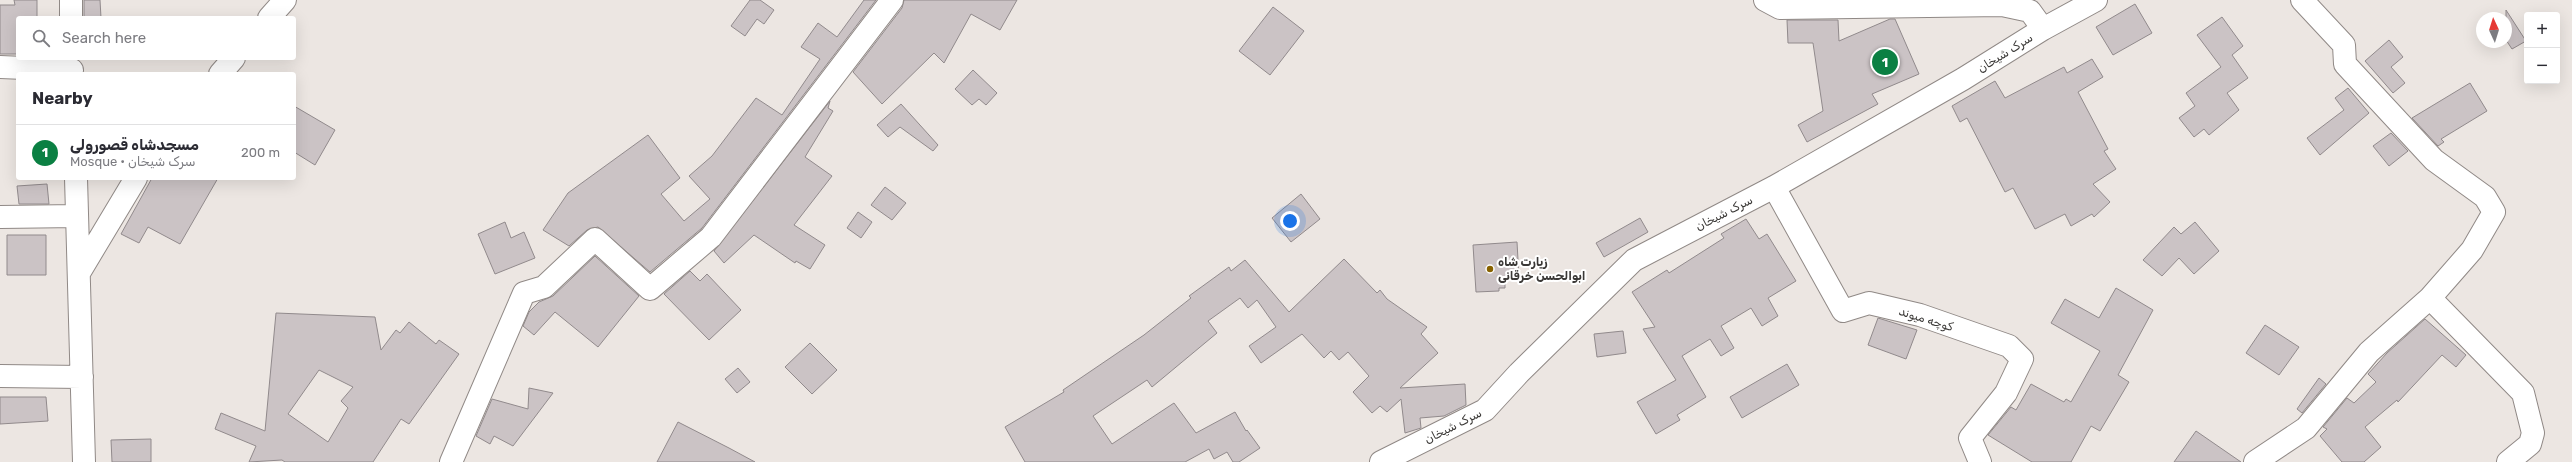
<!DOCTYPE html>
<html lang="en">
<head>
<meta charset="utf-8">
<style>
  :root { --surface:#fff; --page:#f7f7f7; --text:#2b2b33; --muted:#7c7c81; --line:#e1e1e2; --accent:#0b8043 }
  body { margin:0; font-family:Rubik,Cairo,sans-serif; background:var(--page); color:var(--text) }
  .controls { position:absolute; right:12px; top:12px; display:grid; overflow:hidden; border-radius:4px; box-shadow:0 4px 16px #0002 }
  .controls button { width:36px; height:36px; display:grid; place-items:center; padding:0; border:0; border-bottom:1px solid var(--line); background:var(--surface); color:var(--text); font:20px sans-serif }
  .compass { position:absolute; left:2476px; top:12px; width:36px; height:36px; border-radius:50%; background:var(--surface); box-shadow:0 4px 16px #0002; rotate:356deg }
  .you { position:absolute; left:1290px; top:221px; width:14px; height:14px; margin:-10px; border:3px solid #fff; border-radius:50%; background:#1a73e8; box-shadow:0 0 0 6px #1a73e833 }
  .badge { display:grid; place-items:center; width:26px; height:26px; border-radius:50%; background:var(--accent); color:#fff; font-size:13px; font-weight:700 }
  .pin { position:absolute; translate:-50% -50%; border:2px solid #fff; box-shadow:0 1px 4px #0006 }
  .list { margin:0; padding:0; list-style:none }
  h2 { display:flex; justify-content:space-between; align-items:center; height:52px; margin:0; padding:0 16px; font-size:17px }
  h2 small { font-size:13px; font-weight:400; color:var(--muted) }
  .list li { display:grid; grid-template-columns:26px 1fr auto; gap:12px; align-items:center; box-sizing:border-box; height:56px; padding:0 16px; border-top:1px solid var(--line) }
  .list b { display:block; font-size:15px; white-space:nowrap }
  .list p { margin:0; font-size:13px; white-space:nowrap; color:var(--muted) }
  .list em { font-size:13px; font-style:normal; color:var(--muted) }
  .icon { flex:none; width:22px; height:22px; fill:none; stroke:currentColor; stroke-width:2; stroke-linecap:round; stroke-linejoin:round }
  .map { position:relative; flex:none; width:2572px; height:462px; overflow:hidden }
  .search { position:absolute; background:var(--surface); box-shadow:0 4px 16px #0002; left:16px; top:16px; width:280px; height:44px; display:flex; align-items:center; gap:10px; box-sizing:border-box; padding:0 14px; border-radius:4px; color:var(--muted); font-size:15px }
  .panel { position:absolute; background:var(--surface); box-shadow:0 4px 16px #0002; left:16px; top:72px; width:280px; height:108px; border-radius:4px }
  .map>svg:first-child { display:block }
  .building { fill:#cbc3c5; stroke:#918a8c; fill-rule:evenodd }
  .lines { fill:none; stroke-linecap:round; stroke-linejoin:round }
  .minor-casing { stroke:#908986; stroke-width:24 }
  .minor { stroke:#fff; stroke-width:22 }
  .poi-dot { fill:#886200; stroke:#fff; stroke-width:1.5 }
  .labels { text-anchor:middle; stroke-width:4; stroke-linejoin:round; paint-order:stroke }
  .street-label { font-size:12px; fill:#3a3836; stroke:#fff }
  .poi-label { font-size:12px; font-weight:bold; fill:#3a3836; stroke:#fff; text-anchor:start }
</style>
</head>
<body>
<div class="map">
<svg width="2572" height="462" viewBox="0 0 2572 462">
  <rect width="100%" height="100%" fill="#ece6e2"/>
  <path class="building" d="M14 0H37V18H18V54H0V5H15Z
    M84 0H100L101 18H84Z
    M750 0H760L774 10 764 24 757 19 745 36 731 26Z
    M864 0H876L702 228 650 272 598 227 587 230 569 246 543 230 568 193 648 135 680 178 661 194 684 221 710 199 689 176 712 156 756 98 782 115 820 59 801 47 818 23 837 37Z
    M904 0H1017L1000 30 971 14 944 63 934 53 882 104 853 72 902 8Z
    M2135 4 2152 33 2113 55 2096 27Z
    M1273 7 1304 31 1270 75 1239 51Z
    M2506 10 2526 41 2512 49 2506 40Z
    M2222 17 2243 46 2232 55 2248 78 2227 93 2239 110 2209 135 2204 129 2194 137 2179 118 2195 106 2186 93 2221 67 2197 35Z
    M1890 19H1895L1919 74 1872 94 1878 104 1807 142 1798 125 1823 111 1813 43H1788L1787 20H1838L1839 41Z
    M2389 40 2403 57 2391 67 2405 83 2393 93 2365 61Z
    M2092 59 2103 77 2078 92 2108 149 2104 151 2116 169 2093 184 2110 202 2094 217 2092 214 2071 226 2065 214 2035 229 2013 188 2005 192 1967 118 1960 122 1952 106 1995 81 2005 98 2064 67 2067 73Z
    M973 70 997 93 986 105 979 99 972 105 955 89Z
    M2470 83 2487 111 2441 139 2444 142 2438 146 2412 118Z
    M2348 88 2369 113 2320 155 2307 138 2344 110 2335 98Z
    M830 101 828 108 833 111 805 157 832 176 794 225 825 245 810 269 796 261 795 263 754 235 724 263 714 251Z
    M901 104 938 145 933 151 900 127 888 137 877 125Z
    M294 106 335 130 315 165 294 152Z
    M2391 133 2408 151 2389 166 2373 146Z
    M152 178H218L180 244 148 227 139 243 121 234Z
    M47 184 49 204H19L17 186Z
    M885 187 906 203 892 220 871 205Z
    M1301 194 1320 219 1291 242 1272 218Z
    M858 212 872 222 861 238 847 228Z
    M1640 218 1648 232 1604 257 1596 243Z
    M1746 219 1759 239 1767 234 1796 281 1768 298 1778 316 1762 326 1751 308 1721 326 1734 348 1721 356 1710 339 1682 356 1706 397 1677 415 1680 420 1656 434 1637 402 1676 380 1643 329 1655 327 1632 292 1667 270 1669 273 1724 238 1721 234Z
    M505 222 511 238 524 232 535 258 495 274 478 234Z
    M2195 222 2219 251 2194 274 2179 258 2162 276 2143 260 2174 227 2181 234Z
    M7 235H46V275H7Z
    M1517 242 1519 277 1505 278V288H1499V291L1476 292 1473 245Z
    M595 256 639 296 598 347 555 312 534 335 523 326 529 312 539 302 553 296Z
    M1344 259 1377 293 1380 290 1387 299 1427 327 1421 334 1438 353 1400 388 1465 384 1466 405 1444 416 1420 418 1421 428 1405 433 1401 399 1387 412 1380 406 1372 413 1353 392 1369 376 1348 352 1339 360 1331 351 1324 358 1302 334 1261 363 1249 346 1276 327 1257 300 1248 308 1240 298 1208 321 1217 333 1152 387 1147 380 1093 416 1112 444 1174 403 1196 433 1235 412 1246 431 1247 430 1260 448 1239 462H1233L1227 452 1214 459 1209 449 1185 462H1025L1005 427 1064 392 1063 390 1144 335 1191 298 1189 296 1229 267 1231 271 1245 260 1289 312Z
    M690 271 700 281 707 274 741 310 709 340 664 294Z
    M2116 288 2153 310 2118 375 2129 382 2100 431 2091 426 2071 462H2032L1988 435 2011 407 2016 410 2031 384 2064 402 2066 399 2071 402 2100 351 2051 323 2065 299 2099 318Z
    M276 313 375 317 381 350 396 330 400 333 409 322 436 344 439 340 459 354 409 424 401 419 373 462H285L282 460 249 462 256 446 215 429 221 413 265 431ZM319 370 353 387 341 401 348 408 328 442 288 414Z
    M1878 318 1917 330 1906 359 1868 345Z
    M2425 319 2466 355 2456 367 2442 355 2398 402 2397 400 2365 427 2381 447 2364 462H2342L2320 436 2327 429 2323 427 2347 398 2354 403 2376 382 2368 374 2387 353Z
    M2265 325 2299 347 2279 375 2246 353Z
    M1623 331 1626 353 1597 357 1594 334Z
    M810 343 837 370 812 394 785 367Z
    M1787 364 1799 385 1742 418 1730 397Z
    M738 368 750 382 737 393 725 379Z
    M2319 378 2326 384 2302 413 2297 409Z
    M529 388 553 393 513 446 494 436 490 444 476 436 492 399 528 409Z
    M0 397H46L48 421 0 424Z
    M678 422 729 448 755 462H657Z
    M2196 431 2241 462H2174Z
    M151 439V462H112L111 440Z"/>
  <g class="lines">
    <g class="minor-casing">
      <path id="minor" d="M71 0V18
        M1765 0 1780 8 2002 5 2030 11 2043 29
        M269 18 285 0
        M0 67 72 70
        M220 74 234 58
        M76 178 84 462
        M1774 187 1843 311 1869 303 1920 315 2009 346 2022 359 2006 393 1970 438 1980 462
        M0 217 77 216
        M79 273 136 178
        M2430 298 2523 393 2533 433 2530 444 2508 462
        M0 376 82 377
        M451 462 524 293 544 287 595 239 650 289 711 237 892 0
        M1381 462 1485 410 1519 373 1634 260 1774 187 1963 79 2043 29 2096 0
        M2255 462 2306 428 2369 352 2430 298 2472 250 2494 212 2485 197 2434 160 2345 64 2344 45 2302 0"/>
    </g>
    <use href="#minor" class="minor"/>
  </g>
  <circle class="poi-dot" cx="1490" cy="269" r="4"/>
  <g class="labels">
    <g class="street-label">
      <text transform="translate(2005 53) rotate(-32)" y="4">سرک شیخان</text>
      <text transform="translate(1724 213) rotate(-27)" y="4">سرک شیخان</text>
      <text transform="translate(1926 319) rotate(17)" y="4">کوچه میوند</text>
      <text transform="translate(1453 426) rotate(-27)" y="4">سرک شیخان</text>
    </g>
    <g class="poi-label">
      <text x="1498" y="266">زیارت شاه<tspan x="1498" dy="14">ابوالحسن خرقانی</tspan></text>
    </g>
  </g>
</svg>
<div class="controls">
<button>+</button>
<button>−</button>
</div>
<svg class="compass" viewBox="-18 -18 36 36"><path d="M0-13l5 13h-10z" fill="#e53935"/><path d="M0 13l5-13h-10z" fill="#7c7c81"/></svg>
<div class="you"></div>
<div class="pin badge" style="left:1885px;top:62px">1</div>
<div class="search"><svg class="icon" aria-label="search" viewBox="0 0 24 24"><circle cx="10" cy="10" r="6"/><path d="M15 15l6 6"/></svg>Search here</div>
<section class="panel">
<h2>Nearby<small></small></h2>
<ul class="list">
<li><span class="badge">1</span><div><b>مسجدشاه قصورولی</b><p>Mosque · سرک شیخان</p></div><em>200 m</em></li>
</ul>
</section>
</div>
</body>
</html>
